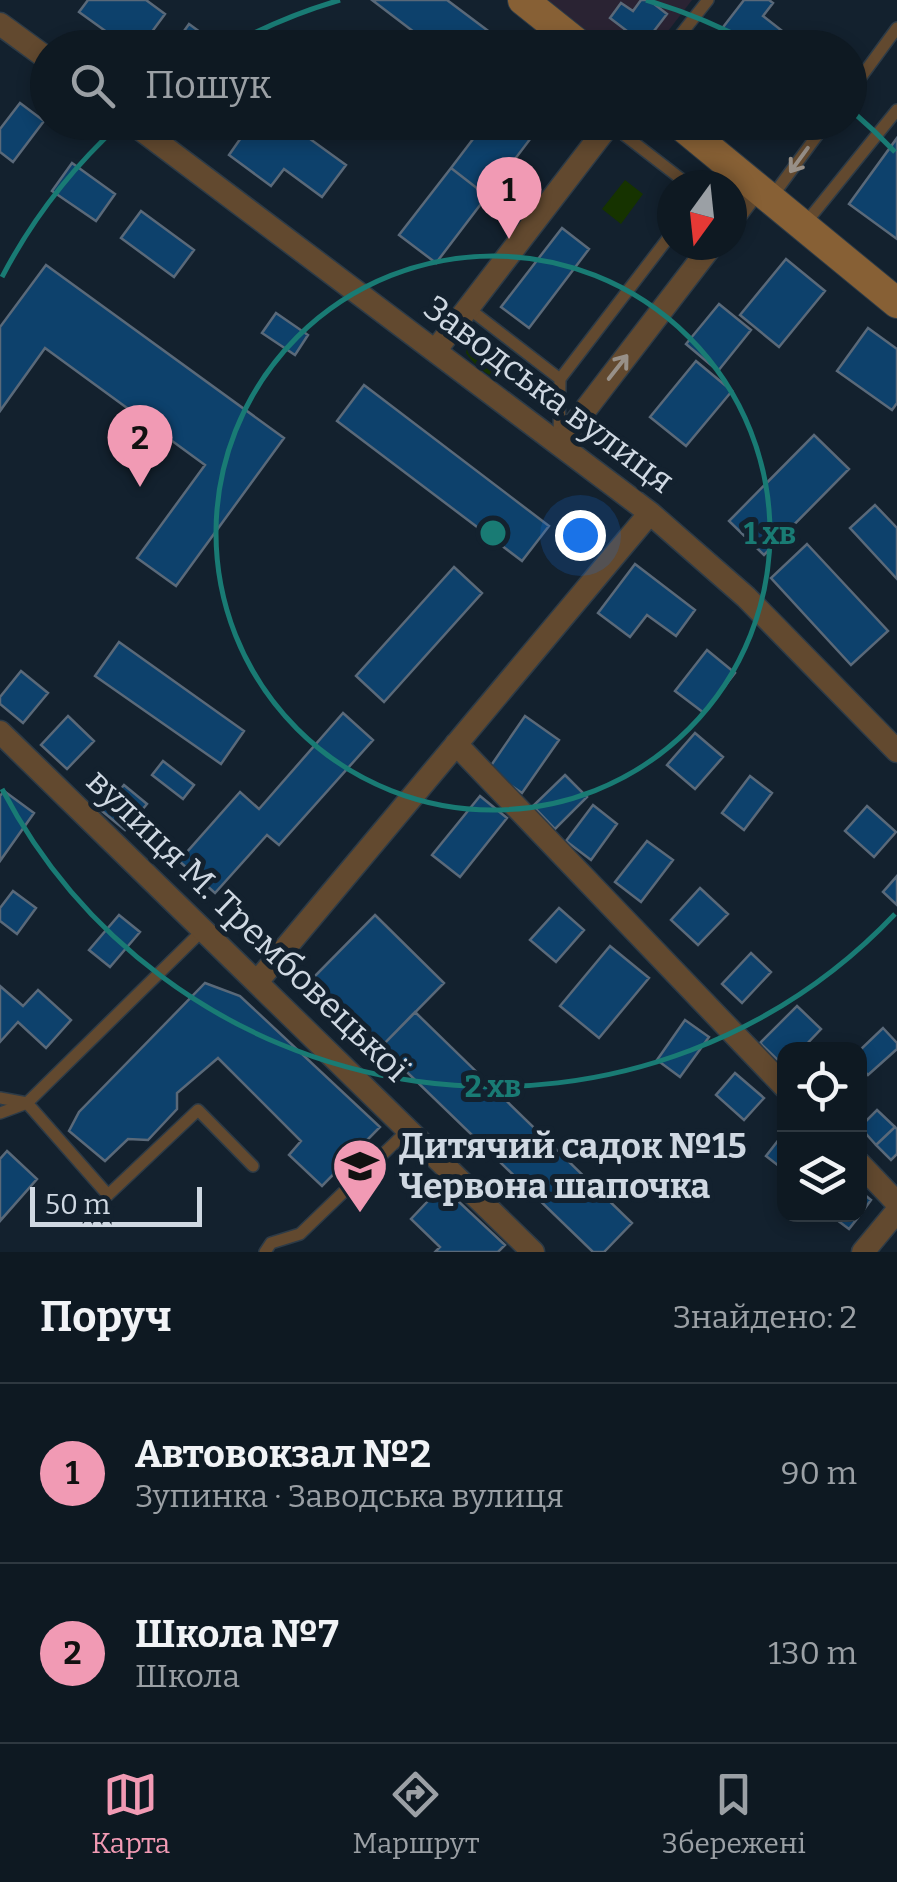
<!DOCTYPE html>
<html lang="uk">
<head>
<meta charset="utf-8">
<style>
  :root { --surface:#0e1922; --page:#17222a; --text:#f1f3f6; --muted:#9ba0a5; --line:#2e3840; --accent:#f19ab4 }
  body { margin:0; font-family:Bitter,serif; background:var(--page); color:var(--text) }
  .controls { position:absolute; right:30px; bottom:30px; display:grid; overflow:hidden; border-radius:20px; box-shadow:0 5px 15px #0003 }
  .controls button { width:90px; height:90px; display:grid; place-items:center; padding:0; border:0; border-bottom:2px solid var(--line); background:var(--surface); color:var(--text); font:50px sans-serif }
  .compass { position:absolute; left:657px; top:170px; width:90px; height:90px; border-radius:50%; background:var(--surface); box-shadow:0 5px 15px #0003; rotate:195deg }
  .scale { position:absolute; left:30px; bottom:25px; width:172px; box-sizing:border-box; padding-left:10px; border:5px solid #cfd8e2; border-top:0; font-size:28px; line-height:35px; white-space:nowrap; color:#cfd8e2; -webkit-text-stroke:8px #13212e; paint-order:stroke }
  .you { position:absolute; left:580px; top:535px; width:35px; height:35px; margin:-25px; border:8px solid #fff; border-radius:50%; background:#1a73e8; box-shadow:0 0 0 15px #1a73e833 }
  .badge { display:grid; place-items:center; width:65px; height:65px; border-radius:50%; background:var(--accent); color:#111; font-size:32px; font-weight:700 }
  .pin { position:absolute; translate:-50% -82px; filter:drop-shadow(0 2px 5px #0008) }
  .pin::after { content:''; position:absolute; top:52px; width:35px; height:30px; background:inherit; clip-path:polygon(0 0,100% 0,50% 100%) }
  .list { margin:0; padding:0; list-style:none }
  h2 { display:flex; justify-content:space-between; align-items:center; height:130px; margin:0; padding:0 40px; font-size:42px }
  h2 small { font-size:32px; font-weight:400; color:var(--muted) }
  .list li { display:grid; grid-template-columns:65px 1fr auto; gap:30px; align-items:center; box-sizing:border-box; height:180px; padding:0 40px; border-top:2px solid var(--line) }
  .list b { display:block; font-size:38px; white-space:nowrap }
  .list p { margin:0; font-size:32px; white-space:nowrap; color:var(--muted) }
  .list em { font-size:32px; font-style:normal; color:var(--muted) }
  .icon { flex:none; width:55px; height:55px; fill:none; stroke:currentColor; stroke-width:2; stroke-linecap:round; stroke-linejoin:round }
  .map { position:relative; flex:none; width:897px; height:1252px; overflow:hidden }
  .search { position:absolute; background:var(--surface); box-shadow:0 5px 15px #0003; left:30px; right:30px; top:30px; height:110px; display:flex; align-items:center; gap:25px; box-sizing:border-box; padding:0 35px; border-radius:55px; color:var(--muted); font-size:38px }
  .sheet { height:490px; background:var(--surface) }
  nav { display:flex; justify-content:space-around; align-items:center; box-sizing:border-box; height:140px; border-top:2px solid var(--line); background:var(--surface); font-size:28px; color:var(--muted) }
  nav a { display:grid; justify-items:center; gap:5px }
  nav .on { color:var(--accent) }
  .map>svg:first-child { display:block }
  .commercial { fill:#2a2333 }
  .green { fill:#163300 }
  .building { fill:#0d416c; stroke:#5a6979; stroke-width:2.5 }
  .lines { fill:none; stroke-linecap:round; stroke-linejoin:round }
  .lane-casing { stroke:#2d3b47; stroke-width:14 }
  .street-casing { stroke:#2d3b47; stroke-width:25 }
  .secondary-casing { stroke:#2d3b47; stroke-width:32 }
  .lane { stroke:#62492f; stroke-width:11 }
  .street { stroke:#62492f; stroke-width:22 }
  .secondary { stroke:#876035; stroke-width:30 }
  .oneway { stroke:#989088 }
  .ring { fill:none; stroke:#197b74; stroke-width:5 }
  .labels { text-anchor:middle; stroke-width:10; stroke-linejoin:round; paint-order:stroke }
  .street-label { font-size:35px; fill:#cfd8e2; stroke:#13212e }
  .poi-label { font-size:35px; font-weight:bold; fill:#cfd8e2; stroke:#13212e; text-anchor:start }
  .centre { fill:#197b74; stroke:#13212e; stroke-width:5 }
  .ring-label { font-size:30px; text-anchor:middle; font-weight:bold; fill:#197b74; stroke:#13212e; stroke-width:10; stroke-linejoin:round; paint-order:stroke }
</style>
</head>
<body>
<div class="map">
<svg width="897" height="1252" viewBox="0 0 897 1252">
  <rect width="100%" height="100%" fill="#13212e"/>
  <path class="commercial" d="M540 0H692L655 48 600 47Z"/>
  <path class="green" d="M625 180 643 194 621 224 602 209Z
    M468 341 512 376C494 384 476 367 466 353Z"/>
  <path class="building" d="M88 0H146L165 14 140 48H129L79 12Z
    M372 0H447L491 33 480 48H435Z
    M641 0H649L667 14 644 44 610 18 621 3 633 11Z
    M744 0H769L773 3 763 16 804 48H707Z
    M189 24 222 48H172Z
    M20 103 44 121 13 162 0 152V129Z
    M252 122H305L299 131 346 165 322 197 284 169 271 186 229 155Z
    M486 122H543L487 196 451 168Z
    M897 138V239L849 204Z
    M72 163 115 194 96 221 52 191Z
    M451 168 487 196 436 263 399 235Z
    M141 211 194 250 174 277 121 238Z
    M562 228 589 249 529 328 501 307Z
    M786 259 825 291 779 347 740 315Z
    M46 265 284 438 176 586 137 558 205 465 45 348 0 411V327Z
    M719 304 751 330 718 371 686 344Z
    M276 313 308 335 295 355 262 333Z
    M868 328 897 349V403L892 410 837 371Z
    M696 361 732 391 686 446 650 417Z
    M364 385 549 526 522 561 337 421Z
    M814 435 849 469 764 555 729 521Z
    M875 505 897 528V579L850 528Z
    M807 544 888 631 851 665 771 578Z
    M635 564 695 610 676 636 647 615 630 637 598 613Z
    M454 567 482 593 384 702 356 676Z
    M119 642 244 731 221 764 95 676Z
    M707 650 735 673 704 713 675 691Z
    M21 671 48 693 23 723 0 704V697Z
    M343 713 373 740 279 845 267 835 215 893 179 861 240 792 259 809Z
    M68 716 94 741 67 769 41 745Z
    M525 716 559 740 522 793 488 770Z
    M695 733 723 757 695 789 667 765Z
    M163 761 194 785 183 799 152 775Z
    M565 775 587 797 555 829 533 806Z
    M750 776 772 793 744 830 722 813Z
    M124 785 147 804 125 830 102 811Z
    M4 791 34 813 0 861V796Z
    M480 796 507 818 460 877 432 855Z
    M593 805 617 824 591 860 566 841Z
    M867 806 896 832 874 857 845 831Z
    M647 841 673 860 641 902 615 882Z
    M897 876V905L883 892Z
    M700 888 728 914 698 945 671 920Z
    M13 891 36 908 17 934 0 921V908Z
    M559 908 584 930 556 962 530 940Z
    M119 915 140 932 110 967 89 950Z
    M375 915 444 983 381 1047 312 979Z
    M610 946 649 978 599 1038 560 1006Z
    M751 953 771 972 742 1003 722 984Z
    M205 983 240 996 380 1127 322 1186 289 1155 301 1141 218 1058 177 1093V1109L148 1140 128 1139 105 1161 69 1131 79 1112Z
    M0 986 23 1006 38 990 71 1020 46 1048 18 1022 0 1042Z
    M797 1006 821 1029 801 1050H784V1066L760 1043Z
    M415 1012 632 1223 604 1252H593L381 1047Z
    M685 1020 709 1037 680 1077 657 1060Z
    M883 1028 897 1043V1049L868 1075 860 1066V1050Z
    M735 1073 764 1098 744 1120 716 1095Z
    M877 1110 895 1127 876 1145 860 1127Z
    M895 1127 897 1129V1154L891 1160 876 1145Z
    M784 1133V1170L766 1156Z
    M7 1151 37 1179 0 1221V1159Z
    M442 1186 505 1245 498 1252H435L440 1247 411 1219Z
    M860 1191 871 1200 860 1215 859 1214Z
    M829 1214H859L860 1215 849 1229Z"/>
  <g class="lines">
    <g class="lane-casing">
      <path id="lane" d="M670 48 708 0
        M850 92 897 28
        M610 124 689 185
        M771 198 827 122
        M804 225 897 110
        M468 308 560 379 672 233
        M559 439 560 379
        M0 1098 27 1103 203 930
        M0 1113 27 1103 108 1195 198 1110 253 1166
        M265 1252 271 1243 300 1234 408 1130"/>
    </g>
    <g class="street-casing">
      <path id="street" d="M0 24 48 59
        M131 122 650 513 746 597 897 751
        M732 219 757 186
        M435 351 611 122
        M559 444 712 245
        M0 732 533 1252
        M456 744 784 1086
        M257 982 650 513
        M860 1164 897 1203
        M863 1252 897 1211"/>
    </g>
    <g class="secondary-casing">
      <path id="secondary" d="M523 0 583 48
        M677 122 897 303"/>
    </g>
    <use href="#lane" class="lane"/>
    <use href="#street" class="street"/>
    <use href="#secondary" class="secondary"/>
  </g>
  <defs><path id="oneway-shaft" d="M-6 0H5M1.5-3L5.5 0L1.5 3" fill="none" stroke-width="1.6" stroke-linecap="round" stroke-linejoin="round" transform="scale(2.5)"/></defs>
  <g class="oneway">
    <use href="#oneway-shaft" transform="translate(799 160) rotate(126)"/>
    <use href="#oneway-shaft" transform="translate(618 367) rotate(-52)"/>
  </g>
  <g class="ring">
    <circle cx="493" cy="533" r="277"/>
    <path d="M895 914A554 554 0 0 1 2 789M2 277A554 554 0 0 1 119 125M229 46A554 554 0 0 1 340 0M646 0A554 554 0 0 1 757 46M853 112A554 554 0 0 1 895 152"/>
  </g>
  <defs>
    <g id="school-pin" transform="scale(2.875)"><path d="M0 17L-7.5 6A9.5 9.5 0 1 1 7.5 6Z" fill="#f19ab4" stroke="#13212e"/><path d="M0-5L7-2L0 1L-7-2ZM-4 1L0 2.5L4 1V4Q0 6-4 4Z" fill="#111"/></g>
  </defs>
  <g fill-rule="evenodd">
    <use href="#school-pin" x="360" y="1166"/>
  </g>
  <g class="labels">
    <g class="street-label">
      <text transform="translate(549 394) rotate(37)" y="12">Заводська вулиця</text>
      <text transform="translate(248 925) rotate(44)" y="12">вулиця М. Трембовецької</text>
    </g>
    <g class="poi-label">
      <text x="399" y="1158">Дитячий садок №15<tspan x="399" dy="40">Червона шапочка</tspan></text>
    </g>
  </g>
  <circle cx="493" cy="533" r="15" class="centre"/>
  <g class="ring-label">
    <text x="770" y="544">1 хв</text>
    <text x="493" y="1097">2 хв</text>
  </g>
</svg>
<div class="controls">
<button><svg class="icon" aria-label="locate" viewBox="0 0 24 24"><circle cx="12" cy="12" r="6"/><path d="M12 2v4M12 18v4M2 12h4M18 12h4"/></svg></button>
<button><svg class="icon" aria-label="layers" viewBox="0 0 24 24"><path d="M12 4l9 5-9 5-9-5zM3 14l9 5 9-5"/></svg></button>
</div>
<svg class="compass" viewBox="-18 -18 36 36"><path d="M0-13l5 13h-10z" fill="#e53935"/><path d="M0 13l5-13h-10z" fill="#9ba0a5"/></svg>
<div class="scale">50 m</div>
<div class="you"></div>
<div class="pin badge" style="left:509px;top:239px">1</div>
<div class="pin badge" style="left:140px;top:487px">2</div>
<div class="search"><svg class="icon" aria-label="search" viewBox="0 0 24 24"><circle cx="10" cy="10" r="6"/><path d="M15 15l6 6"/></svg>Пошук</div>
</div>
<section class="sheet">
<h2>Поруч<small>Знайдено: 2</small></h2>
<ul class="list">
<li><span class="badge">1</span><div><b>Автовокзал №2</b><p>Зупинка · Заводська вулиця</p></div><em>90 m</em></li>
<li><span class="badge">2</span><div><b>Школа №7</b><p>Школа</p></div><em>130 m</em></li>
</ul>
</section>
<nav>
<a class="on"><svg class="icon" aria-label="map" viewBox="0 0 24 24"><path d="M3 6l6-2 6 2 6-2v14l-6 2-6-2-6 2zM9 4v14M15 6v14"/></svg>Карта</a>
<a><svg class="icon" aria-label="directions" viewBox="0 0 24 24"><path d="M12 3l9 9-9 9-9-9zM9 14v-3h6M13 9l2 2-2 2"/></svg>Маршрут</a>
<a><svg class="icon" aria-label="saved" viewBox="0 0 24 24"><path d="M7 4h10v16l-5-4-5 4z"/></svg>Збережені</a>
</nav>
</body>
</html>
